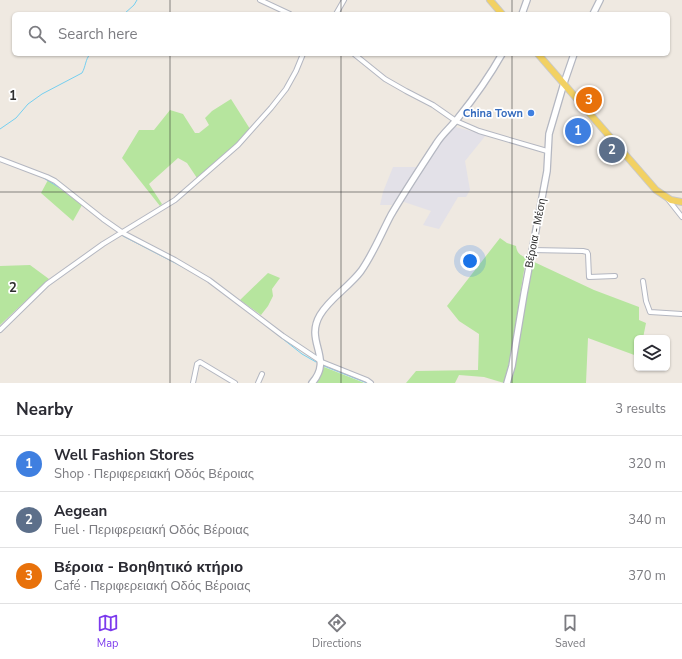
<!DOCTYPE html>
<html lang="en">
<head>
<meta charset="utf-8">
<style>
  :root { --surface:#fff; --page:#f7f7f7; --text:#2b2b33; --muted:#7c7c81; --line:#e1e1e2; --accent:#7c3aed }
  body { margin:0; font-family:"Nunito Sans",sans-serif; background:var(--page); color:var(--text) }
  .controls { position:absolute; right:12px; bottom:12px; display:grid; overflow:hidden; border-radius:6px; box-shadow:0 1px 3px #0004 }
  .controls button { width:36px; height:36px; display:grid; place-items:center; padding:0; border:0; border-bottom:1px solid var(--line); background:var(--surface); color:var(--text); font:20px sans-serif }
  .you { position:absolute; left:470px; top:261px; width:14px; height:14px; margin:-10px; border:3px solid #fff; border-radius:50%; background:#1a73e8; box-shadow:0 0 0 6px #1a73e833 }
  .badge { display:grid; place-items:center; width:26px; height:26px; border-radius:50%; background:var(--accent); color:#fff; font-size:13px; font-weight:700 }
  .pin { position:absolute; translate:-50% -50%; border:2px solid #fff; box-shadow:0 1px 4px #0006 }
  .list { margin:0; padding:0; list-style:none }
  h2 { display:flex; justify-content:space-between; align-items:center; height:52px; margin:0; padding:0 16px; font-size:17px }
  h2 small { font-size:13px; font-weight:400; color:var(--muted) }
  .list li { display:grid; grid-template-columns:26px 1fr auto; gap:12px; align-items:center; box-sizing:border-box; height:56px; padding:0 16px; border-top:1px solid var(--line) }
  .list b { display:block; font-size:15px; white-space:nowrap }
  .list p { margin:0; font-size:13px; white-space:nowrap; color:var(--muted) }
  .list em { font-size:13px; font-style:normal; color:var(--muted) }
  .icon { flex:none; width:22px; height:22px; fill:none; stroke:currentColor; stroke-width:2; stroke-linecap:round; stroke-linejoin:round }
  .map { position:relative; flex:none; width:682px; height:383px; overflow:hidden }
  .search { position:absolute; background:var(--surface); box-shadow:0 1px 3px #0004; left:12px; right:12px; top:12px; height:44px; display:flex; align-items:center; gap:10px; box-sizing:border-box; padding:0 14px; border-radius:6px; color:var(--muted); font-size:15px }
  .sheet { height:220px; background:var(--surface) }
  nav { display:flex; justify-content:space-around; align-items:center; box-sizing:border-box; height:56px; border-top:1px solid var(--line); background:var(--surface); font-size:11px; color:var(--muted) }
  nav a { display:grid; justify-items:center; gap:2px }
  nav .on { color:var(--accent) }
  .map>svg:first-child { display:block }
  .industrial { fill:#e3e1e8 }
  .green { fill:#b6e59e }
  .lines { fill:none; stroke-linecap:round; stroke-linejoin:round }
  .stream { stroke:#75cff0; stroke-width:1 }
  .street-casing { stroke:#b4b7c1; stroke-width:6 }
  .secondary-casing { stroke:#b4b7c1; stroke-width:8 }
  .primary-casing { stroke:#c9c9c9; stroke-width:8 }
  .street { stroke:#fff; stroke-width:4 }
  .secondary { stroke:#fff; stroke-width:5.5 }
  .primary { stroke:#f2d163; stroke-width:6 }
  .grid { fill:none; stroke:#2e2e2e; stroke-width:1; stroke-opacity:0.55 }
  .shop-dot { fill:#3f7fe0; stroke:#fff; stroke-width:1.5 }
  .labels { text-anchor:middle; stroke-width:3.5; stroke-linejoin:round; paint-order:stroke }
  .shop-label { font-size:11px; font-weight:bold; fill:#366cbe; stroke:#fff; text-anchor:end }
  .street-label { font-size:11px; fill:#2e2e2e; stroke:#fff }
  .grid-label { font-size:13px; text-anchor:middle; font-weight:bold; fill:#2e2e2e; stroke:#fff; stroke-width:3.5; stroke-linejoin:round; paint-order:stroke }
</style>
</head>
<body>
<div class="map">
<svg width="682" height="383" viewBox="0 0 682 383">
  <rect width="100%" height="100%" fill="#efe9e1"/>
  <path class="industrial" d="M452 126 486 135 465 161 470 190 466 197H458L439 229 423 225 431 211 401 201 410 186Z
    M393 167H417L392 205H380L383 192Z"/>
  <path class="green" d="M231 99 250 129 227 153 197 178 187 163 178 158 149 184 162 204 160 206 122 158 139 130H154L170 110 183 114 195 133H199L209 125 205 118 212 111Z
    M48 180 82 205 73 221 41 193Z
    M500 238 507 243 516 246C517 253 520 255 526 258L510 359 504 383 484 377 459 375 455 383H406L416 371 478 370 479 334 459 321 447 306Z
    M532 261 594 290 639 307V320L646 323 643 338H637V356L588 338 586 383H510Z
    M30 265 49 279 0 325V266Z
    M268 273 280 278 272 289 273 296 268 306 261 315 240 300Z
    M324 367 362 382 364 383H315Z"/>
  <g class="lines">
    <path class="stream" d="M124 14 134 5 137 0
      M0 129 16 118 28 104 42 94 82 73C86 66 85 60 90 54
      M42 177 60 188
      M91 212 118 232
      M123 236 183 267
      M264 324 302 354 316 362
      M324 366 367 383"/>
    <g class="street-casing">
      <path id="street" d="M260 0 290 14
        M336 14 344 0
        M354 54 385 79 406 91 433 105 456 121 479 131 547 151
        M0 159 47 177 55 181 103 219 123 233 175 260 209 280 283 336 322 362 367 380 371 383
        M667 198 682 217
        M532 250 583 251 587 252 588 254 589 277 615 276
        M643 281 646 301 650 312 682 314
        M0 330 47 284 103 244 175 200 238 145 271 108 286 89 296 71 303 54
        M193 383 197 364 200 362 235 383
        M258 383 262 374"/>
    </g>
    <g class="secondary-casing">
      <path id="secondary" d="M522 14 527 0
        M593 14 600 0
        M312 383C334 358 304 342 320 315 330 298 349 287 361 271 373 254 381 234 391 215 405 191 421 167 436 144 442 134 451 127 458 118 474 98 489 77 502 54
        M507 383 512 366 524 294 547 171 549 134 564 83 574 54"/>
    </g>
    <g class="primary-casing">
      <path id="primary" d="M490 0 502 14
        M538 54 656 190 671 200 682 202"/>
    </g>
    <use href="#street" class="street"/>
    <use href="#secondary" class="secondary"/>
    <use href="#primary" class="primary"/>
  </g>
  <path class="grid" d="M170 0V14M341 0V14M512 0V14M170 54V383M341 54V383M512 54V383M0 192H682"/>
  <circle class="shop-dot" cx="531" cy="113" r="4"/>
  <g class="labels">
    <g class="shop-label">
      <text x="523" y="117">China Town</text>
    </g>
    <g class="street-label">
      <text transform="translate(535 233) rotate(-79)" y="4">Βέροια - Μέση</text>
    </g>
  </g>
  <g class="grid-label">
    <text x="13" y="100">1</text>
    <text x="13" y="292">2</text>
  </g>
</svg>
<div class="controls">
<button><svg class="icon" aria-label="layers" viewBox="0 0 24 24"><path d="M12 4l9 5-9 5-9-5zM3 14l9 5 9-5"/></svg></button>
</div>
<div class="you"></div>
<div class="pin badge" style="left:578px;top:131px;background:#3f7fe0">1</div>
<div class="pin badge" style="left:612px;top:150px;background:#5c6f8a">2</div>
<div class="pin badge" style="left:589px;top:100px;background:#e8710a">3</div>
<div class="search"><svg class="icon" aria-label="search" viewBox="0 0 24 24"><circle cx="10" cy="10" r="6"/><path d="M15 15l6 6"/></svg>Search here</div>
</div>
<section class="sheet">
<h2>Nearby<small>3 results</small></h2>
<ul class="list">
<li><span class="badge" style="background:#3f7fe0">1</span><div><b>Well Fashion Stores</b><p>Shop · Περιφερειακή Οδός Βέροιας</p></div><em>320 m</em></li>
<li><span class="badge" style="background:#5c6f8a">2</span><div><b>Aegean</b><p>Fuel · Περιφερειακή Οδός Βέροιας</p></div><em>340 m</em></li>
<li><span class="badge" style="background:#e8710a">3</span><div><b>Βέροια - Βοηθητικό κτήριο</b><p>Café · Περιφερειακή Οδός Βέροιας</p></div><em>370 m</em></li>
</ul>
</section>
<nav>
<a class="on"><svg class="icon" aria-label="map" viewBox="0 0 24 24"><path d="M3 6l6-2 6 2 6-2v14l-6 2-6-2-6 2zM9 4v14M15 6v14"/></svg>Map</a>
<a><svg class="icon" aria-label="directions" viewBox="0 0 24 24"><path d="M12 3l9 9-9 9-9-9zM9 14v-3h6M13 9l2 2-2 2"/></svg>Directions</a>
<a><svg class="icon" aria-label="saved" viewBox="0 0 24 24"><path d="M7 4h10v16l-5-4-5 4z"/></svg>Saved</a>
</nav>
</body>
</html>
